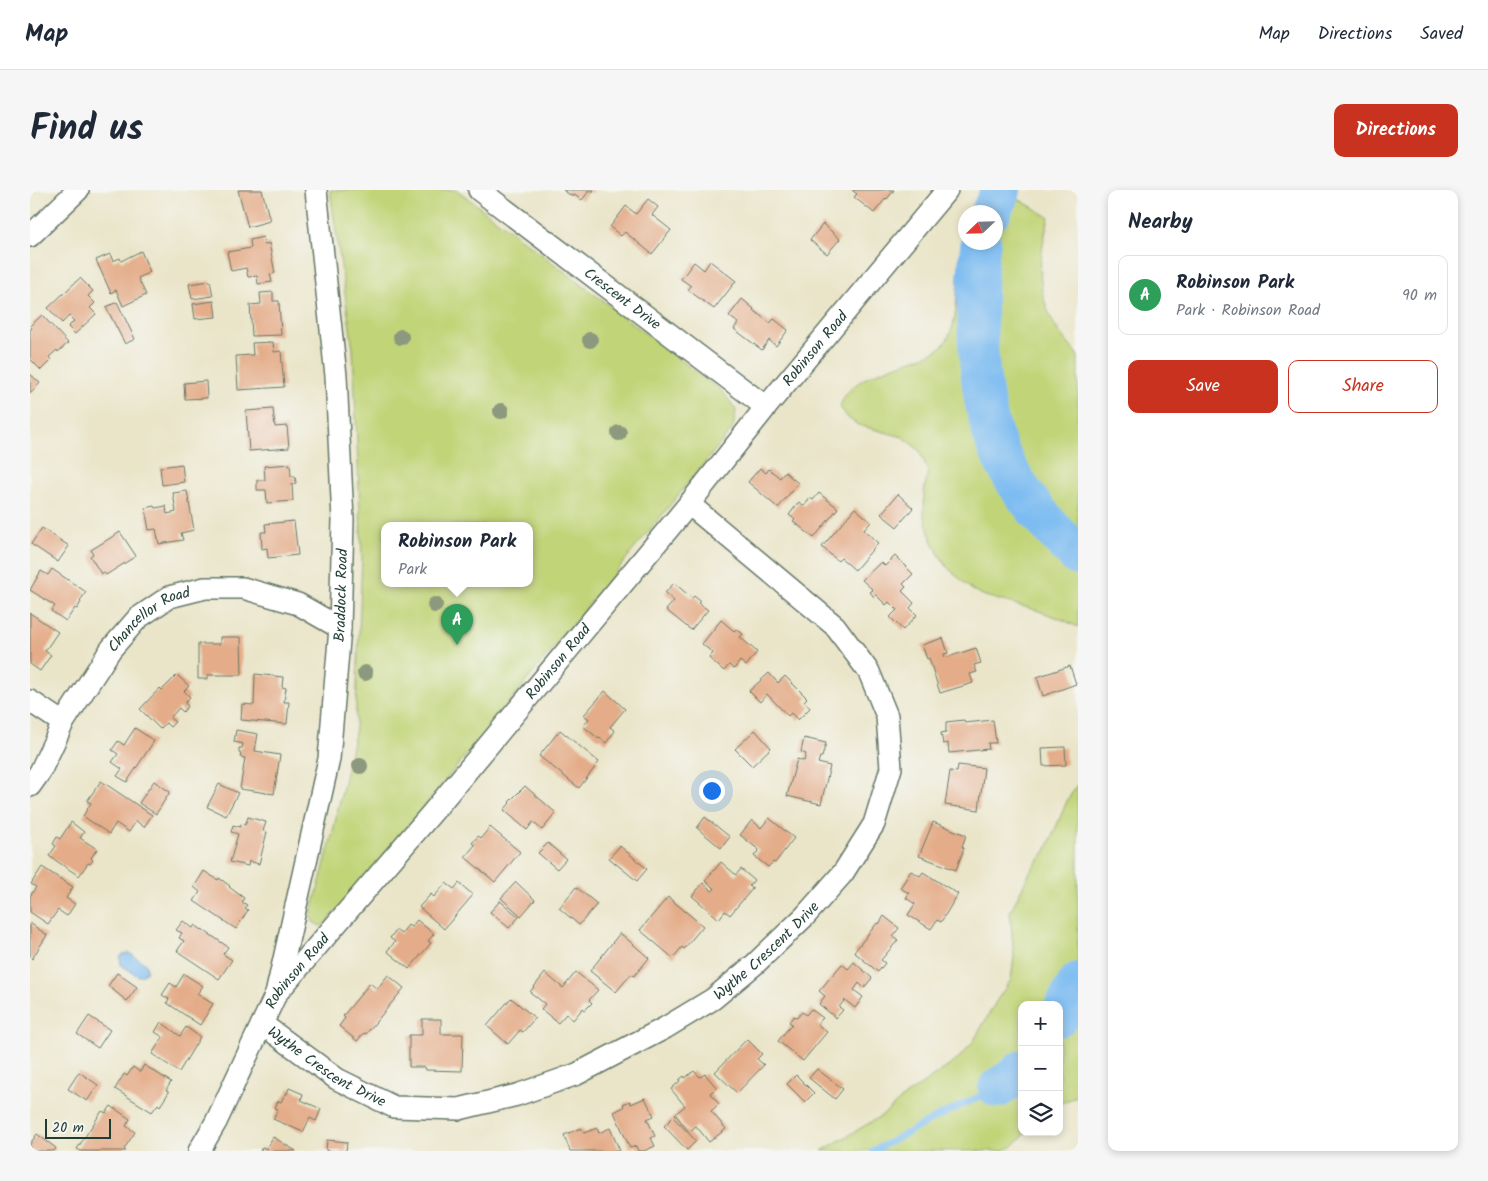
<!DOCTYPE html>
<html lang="en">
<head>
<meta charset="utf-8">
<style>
  :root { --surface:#fff; --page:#f6f6f7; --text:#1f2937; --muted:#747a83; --line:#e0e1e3; --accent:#c8321e }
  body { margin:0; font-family:Kalam,sans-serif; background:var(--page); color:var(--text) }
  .controls { position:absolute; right:15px; bottom:15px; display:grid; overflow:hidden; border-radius:10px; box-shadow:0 2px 8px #0003 }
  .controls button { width:45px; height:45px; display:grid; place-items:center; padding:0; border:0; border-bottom:1px solid var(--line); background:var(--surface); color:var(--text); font:25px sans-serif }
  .compass { position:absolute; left:928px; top:15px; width:45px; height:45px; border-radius:50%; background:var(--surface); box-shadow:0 2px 8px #0003; rotate:247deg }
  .scale { position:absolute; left:15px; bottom:12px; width:66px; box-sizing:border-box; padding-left:5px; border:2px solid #1f3d34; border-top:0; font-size:14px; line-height:18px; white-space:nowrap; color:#1f3d34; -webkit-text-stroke:4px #f6f6f2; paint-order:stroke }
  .you { position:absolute; left:681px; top:600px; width:18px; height:18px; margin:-12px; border:4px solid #fff; border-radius:50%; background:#1a73e8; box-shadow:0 0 0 8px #1a73e833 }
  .badge { display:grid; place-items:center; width:32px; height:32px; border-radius:50%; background:var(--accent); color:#fff; font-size:16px; font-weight:700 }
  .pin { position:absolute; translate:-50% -41px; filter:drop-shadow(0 1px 2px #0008) }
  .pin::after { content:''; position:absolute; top:26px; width:18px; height:15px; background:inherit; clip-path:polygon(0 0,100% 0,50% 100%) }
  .popup { position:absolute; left:351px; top:332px; width:152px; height:65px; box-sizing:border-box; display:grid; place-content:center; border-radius:10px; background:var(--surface); filter:drop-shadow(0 1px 4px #0005); font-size:16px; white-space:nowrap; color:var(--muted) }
  .popup b { font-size:19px; color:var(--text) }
  .popup::after { content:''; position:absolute; left:50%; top:100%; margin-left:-10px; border:10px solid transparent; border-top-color:var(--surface) }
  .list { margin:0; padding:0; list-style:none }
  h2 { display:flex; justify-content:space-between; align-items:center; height:65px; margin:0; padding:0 20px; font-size:21px }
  h2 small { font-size:16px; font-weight:400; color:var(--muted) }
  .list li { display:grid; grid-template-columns:32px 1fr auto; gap:15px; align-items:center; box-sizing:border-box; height:80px; margin:0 10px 10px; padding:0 10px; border:1px solid var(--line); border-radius:10px }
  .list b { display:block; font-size:19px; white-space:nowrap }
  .list p { margin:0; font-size:16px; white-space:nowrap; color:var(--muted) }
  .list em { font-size:16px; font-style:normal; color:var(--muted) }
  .actions { display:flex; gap:10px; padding:15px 20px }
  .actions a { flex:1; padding:11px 0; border:1px solid var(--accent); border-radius:10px; text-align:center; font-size:18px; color:var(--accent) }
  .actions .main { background:var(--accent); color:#fff }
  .icon { flex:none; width:28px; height:28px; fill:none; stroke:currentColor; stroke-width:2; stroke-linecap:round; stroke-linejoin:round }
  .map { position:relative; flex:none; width:1048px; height:961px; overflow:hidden; border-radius:10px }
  header { display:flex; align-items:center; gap:30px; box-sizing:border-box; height:70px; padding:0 25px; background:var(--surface); border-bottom:1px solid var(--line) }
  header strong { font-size:24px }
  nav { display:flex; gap:28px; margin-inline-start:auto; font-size:18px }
  .intro { display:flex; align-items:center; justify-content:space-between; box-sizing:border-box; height:120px; padding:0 30px }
  h1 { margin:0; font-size:35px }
  .button { padding:12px 22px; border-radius:10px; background:var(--accent); color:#fff; font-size:18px; font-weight:700 }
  main { display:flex; gap:30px; padding:0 30px }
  aside { flex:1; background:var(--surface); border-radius:10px; box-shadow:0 2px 8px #0003 }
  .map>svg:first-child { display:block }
  .green { fill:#c1d477; stroke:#708856; fill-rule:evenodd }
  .water { fill:#7dbcf1; stroke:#4e7c92 }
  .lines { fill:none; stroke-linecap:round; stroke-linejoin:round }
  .stream { stroke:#7dbcf1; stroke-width:7 }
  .river { stroke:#7dbcf1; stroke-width:40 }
  .building { fill:#e4ac88 }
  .minor-casing { stroke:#667868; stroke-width:24 }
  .minor { stroke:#fff; stroke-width:21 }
  .tree { fill:#8c997e }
  .labels { text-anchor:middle; stroke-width:4; stroke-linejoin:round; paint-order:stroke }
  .street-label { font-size:15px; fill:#1f3d34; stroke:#f6f6f2 }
</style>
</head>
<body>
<header>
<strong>Map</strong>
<nav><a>Map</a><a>Directions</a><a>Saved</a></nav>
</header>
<div class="intro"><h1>Find us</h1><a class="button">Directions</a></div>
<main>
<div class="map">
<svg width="1048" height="961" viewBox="0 0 1048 961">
  <rect width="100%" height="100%" fill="#f6f6f2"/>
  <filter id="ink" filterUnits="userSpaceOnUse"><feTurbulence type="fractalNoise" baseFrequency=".02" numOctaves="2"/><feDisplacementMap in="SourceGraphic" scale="10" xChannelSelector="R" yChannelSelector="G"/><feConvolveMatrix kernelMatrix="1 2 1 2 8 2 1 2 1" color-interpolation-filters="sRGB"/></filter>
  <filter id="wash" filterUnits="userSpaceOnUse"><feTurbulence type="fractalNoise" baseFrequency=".0096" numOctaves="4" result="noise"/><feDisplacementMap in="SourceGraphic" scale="20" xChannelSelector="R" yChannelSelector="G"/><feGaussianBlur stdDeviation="1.12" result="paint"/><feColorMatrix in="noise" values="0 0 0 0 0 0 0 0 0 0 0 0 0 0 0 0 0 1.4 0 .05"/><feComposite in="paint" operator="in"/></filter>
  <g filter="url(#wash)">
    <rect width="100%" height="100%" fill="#eae5c9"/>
    <path class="green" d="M300 0H427L694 203 706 220 703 238 388 624 295 734 290 736 283 732 281 725 301 650 325 543 332 367 323 159ZM354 336H500V394H354Z
      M952 0H973L1019 27C1010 65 1004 95 1023 132 1029 144 1040 155 1048 166V437L1031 429 1006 420 955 406 942 400 918 378 908 363 899 343 894 324V302L898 280 889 260 873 247 828 235 818 228 810 217C818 186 865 177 891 167 898 164 910 160 914 154 928 136 926 110 928 88 929 69 932 50 935 31L936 52H966V22H940Z
      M1048 593V902L1045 907 1029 914V815H992V942H997L982 957 972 961H792L853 925 875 906 926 871 943 852 967 810 981 790 984 767 980 722 1001 680 1016 661 1037 611Z"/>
    <path class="water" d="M99 763 116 774 117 780 113 785 108 786 91 775 90 768 93 764Z"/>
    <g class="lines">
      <path class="stream" d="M843 961 909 926 968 898"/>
      <path class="river" d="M961 22 971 0
        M951 52C947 72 947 93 947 113 947 160 950 217 968 259 986 301 1017 334 1048 366
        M1029 827 1048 792
        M968 898 983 888 992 880"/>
    </g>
    <g id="blocks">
      <path class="building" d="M208 0H232L240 31 218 37Z
        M533 0H564L562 3 559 1 552 10 544 5 543 7Z
        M822 0H864L857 9 856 8 844 23 824 7 827 4Z
        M618 9 628 17 622 25 641 40 622 64 595 42 591 46 580 37 596 16 606 24Z
        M793 34 810 49 797 64 780 50Z
        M233 47 234 55 239 53 245 83 240 84 242 92 228 94 227 86 218 87 216 78 201 81 197 62 221 58 220 50Z
        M111 61 120 82 108 88 116 105 93 116 86 100 81 103 66 70 80 64 83 71 90 68 91 71Z
        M680 71 706 91 684 119 658 100 661 96 651 89 664 72 674 80Z
        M50 88 63 101 58 106 65 113 60 118 66 124 45 144 38 137 44 131 39 126 32 133 18 118Z
        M180 91 183 106 162 109 159 94Z
        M243 102V111H249L251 145 222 146 220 115 231 114 230 103Z
        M712 109 724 119 723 120 740 133 744 129 758 140 746 156 739 150 732 160 704 139 708 133 699 126Z
        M184 111 186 127 165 129 163 114Z
        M87 112 105 149 95 154 76 117Z
        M12 125 38 153 28 162 27 160 19 167 21 170 11 180 0 169V140L2 138 0 136Z
        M243 152 244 162 251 161 254 197 208 200 206 166 223 165 222 153Z
        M0 184 10 193 0 204Z
        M176 191 177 208 155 209 154 193Z
        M243 219 245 237 257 236 259 258 219 261 216 221Z
        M152 274 154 292 132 295 130 277Z
        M260 274 261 286H265L266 293 262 294 263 311 237 313 236 300H227V290H235L234 276Z
        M730 278 736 283 739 279 750 288 755 282 768 293 748 318 718 292Z
        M157 301 164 340 151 343 153 350 129 354 126 339 119 340 115 318 124 316 125 318 136 316 137 324 146 322 143 303Z
        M789 303 808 318 784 348 763 331 765 329 759 325 769 312 774 316 780 308 783 310Z
        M868 304 883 318 867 337 851 324Z
        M825 318 841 332 834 340 848 353 825 380 811 368 808 371 792 357Z
        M264 331 268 365 238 368 237 358 232 359 231 342H236L235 334Z
        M12 338 39 356 28 372 1 354Z
        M90 342 106 366 76 385 74 382 71 384 60 366 63 364 61 360Z
        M865 366 883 384 873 394 876 397 872 401 884 413 880 418 887 425 873 440 860 427 867 420 859 412 856 415 846 405 844 407 840 402 843 400 832 390 851 372 855 376Z
        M22 379 56 402 50 411 51 412 47 419 45 418 36 431 21 421 25 416 0 400 11 381 18 385Z
        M644 393 662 408 664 406 670 411 668 413 678 420 661 440 636 420 644 411 635 403Z
        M0 423 28 442 15 461 21 465 10 481 0 474Z
        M691 430 704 441 706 439 713 444 710 447 727 462 716 476 710 471 704 479 699 475 694 481 679 468 683 463 672 454Z
        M190 447H211L212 485H178V489H168V454H190Z
        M913 448 918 463 914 464 915 468 946 458 951 473 944 475 947 482 940 484 943 493 910 503 899 468 897 469 892 455Z
        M1040 476 1046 494 1013 506 1007 487Z
        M739 483 748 493 755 486 777 508 774 511 780 518 768 530 761 523 758 526 737 504 730 512 719 501Z
        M225 484 253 487 252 497 256 498 254 512H259L257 534 211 530 212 514 224 515Z
        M147 485 159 496 154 501 160 507 155 513 158 516 153 522 149 518 140 528 145 532 140 537 136 533 130 539 110 519 130 498 132 500Z
        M575 501 595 519 580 537 585 541 576 553 570 548 569 549 553 536 559 529 554 525Z
        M934 530 935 533 963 530 966 553H958L959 559 919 563 918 553 913 554 911 543 916 542V532Z
        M105 538 124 551 97 592 87 586 92 579 82 572 88 564 82 560 88 551 94 555Z
        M206 540 228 544 225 561 250 565 244 604 210 599 215 568 210 567 211 564 209 563V558H212L213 554 204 552Z
        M530 540 569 572 549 598 509 566Z
        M725 540 741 558 722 576 705 559Z
        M774 548 796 553 792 567H790L788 573 800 576 791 614 757 606 767 569 774 571 776 564 771 562Z
        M1035 557 1036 575 1013 576 1012 558Z
        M928 575 954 578 949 620 915 615 920 581 927 582Z
        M71 591 122 625 114 637 106 631 99 642 86 633 79 644 53 626 61 613 57 611Z
        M124 591 140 602 126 624 109 613Z
        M189 594 208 603 196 626 177 617Z
        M495 596 526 623 512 640 503 632 497 640 474 620 480 613 479 612Z
        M218 627 236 632 233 641 237 642 229 674 219 671 218 676 200 672 208 644 201 642 203 635 210 637 211 634 215 635Z
        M675 627 700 647 691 658 667 638Z
        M739 628 764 648 745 673 743 672 738 677 724 666 729 660 710 645 722 630 731 638Z
        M41 632 54 642 50 648 67 659 61 668 63 670 60 674 58 673 49 686 19 666 26 656 23 654 27 647 30 649Z
        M903 632 936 645 932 657 934 658 926 680 889 666Z
        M460 637 490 662 465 692 435 667 445 655 442 653 448 646 451 648Z
        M518 653 536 669 527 679 508 663Z
        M590 656 617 679 607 691 579 668Z
        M691 672 706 685 711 679 724 690 719 696 723 698 700 725 695 721 689 729 662 706 673 693 682 701 685 699 675 691Z
        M12 677 43 697 36 708 45 714 37 726 28 720 18 734 0 722V706L6 697 1 694Z
        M174 681 188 690 189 688 200 696 199 697 214 708 212 712 217 715 215 718 218 720 206 739 164 711 170 702 164 697Z
        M881 681 890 686 893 682 928 704 911 732 907 730 901 739 878 725 885 714 876 708 879 703 870 698Z
        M486 692 505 710 491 726 471 708Z
        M416 693 424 699 429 693 443 705 414 739 389 717 401 704 404 707Z
        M546 697 567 714 549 735 529 718Z
        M638 707 673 736 654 759 652 757 643 768 610 740Z
        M470 711 489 727 479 738 460 722Z
        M854 726 869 738 863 746 868 750 851 770 855 773 848 782 824 762 847 733 849 734Z
        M387 730 404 744 398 751 401 753 379 779 357 761 365 752 360 748 366 740 371 744 378 735 381 737Z
        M153 731 163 738 165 735 172 740V739L198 757 193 764 202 770 189 789 147 761 154 751 149 748 152 743 146 740Z
        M0 733 17 745 2 769 0 767Z
        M590 743 619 768 604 786 601 784 586 802 560 781Z
        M824 772 842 788 834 798 829 793 824 800 833 807 825 818 815 810 809 817 813 820 806 828 789 814 795 806 789 801 812 774 818 779Z
        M546 782 568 800 559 810 562 813 555 820 553 818 543 830 536 824 528 833 511 819 515 814 500 802 515 783 533 798Z
        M87 783 107 797 97 811 78 796Z
        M154 784 173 796 167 804 183 814 170 835 137 813 139 809 132 805 140 793 146 797Z
        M358 785 374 798 336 844 334 843 327 851 309 836 315 828 313 826 340 793 347 799Z
        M481 808 505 828 493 842 490 840 478 854 457 836Z
        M781 819 793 828 787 834 797 842 773 871 748 851 762 834 759 832 764 826 767 828 772 822 776 825Z
        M59 826 80 840 68 858 47 844Z
        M392 829H411V844H433L432 881 396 880 395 877H379V845H392Z
        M131 832 150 846 156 837 170 847 149 882 122 864 133 847 125 842Z
        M717 849 732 864 727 869 734 875 707 903 685 882Z
        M114 875 141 892 136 900 139 902 130 916 128 914 122 922 85 899 94 884 97 886 103 877 110 882Z
        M787 879 813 899 805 909 779 888Z
        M664 881 670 887 675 884 687 898 680 903 689 914 681 921 696 939 679 952 666 936 659 942 645 924 655 916 641 899 650 891 649 890 654 886 655 888Z
        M49 882 68 895 57 911 38 899Z
        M766 885 784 903 775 912 757 894Z
        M259 898 273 904 271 910 291 919 286 931 280 928 273 942 243 929 248 919 245 918 248 911 251 912 255 904H257Z
        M615 908 624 926 617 929 625 946 621 948 625 956 614 961H608L606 956 600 958 584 922 594 917 593 914 600 911 601 914Z
        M81 916 100 929 96 936 105 942 94 959 96 961H51L47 959 72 921 76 923Z
        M643 927 666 951 657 960 634 936Z
        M551 938 554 943 567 938 569 943 580 938 590 961H540L534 945Z
        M7 944 26 958 24 961H0V954Z
        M243 947 266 961H230L232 957 236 959Z
        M297 950 317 952 316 961H296Z"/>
    </g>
  </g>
  <g filter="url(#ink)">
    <use href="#blocks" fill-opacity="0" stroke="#667868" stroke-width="1"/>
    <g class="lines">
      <g class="minor-casing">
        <g id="minor">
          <path id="s1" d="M449 0 736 217"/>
          <path d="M0 46 48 0"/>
          <path d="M0 511 33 533"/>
          <path id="s2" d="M0 596 10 582 33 533 81 459 108 428 139 407 175 398H213L268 414 310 438"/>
          <path id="s3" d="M247 800 299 569 310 438 313 330 306 186 286 0"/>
          <path id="s4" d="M232 834 307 889 364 917 429 919 487 905 547 884 635 838 683 809 725 774 775 726 813 683 844 634 861 578 857 526 839 482 805 436 659 314"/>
          <path id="s5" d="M169 961 186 932 246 804 402 623 659 314 736 217 917 0"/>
        </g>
      </g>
      <use href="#minor" class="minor"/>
    </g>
    <g class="tree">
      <circle cx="371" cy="147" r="8"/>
      <circle cx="560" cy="150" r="8"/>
      <circle cx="471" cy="221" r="8"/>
      <circle cx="589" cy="243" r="8"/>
      <circle cx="405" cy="415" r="8"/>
      <circle cx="335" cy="483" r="8"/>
      <circle cx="330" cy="576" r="8"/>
    </g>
  </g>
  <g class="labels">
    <g class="street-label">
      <text dy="5" stroke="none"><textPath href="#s1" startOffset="180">Crescent Drive</textPath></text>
      <text dy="5" stroke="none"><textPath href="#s5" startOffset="1016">Robinson Road</textPath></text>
      <text dy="5" stroke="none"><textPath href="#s3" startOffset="401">Braddock Road</textPath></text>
      <text dy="5" stroke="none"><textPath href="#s2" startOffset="209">Chancellor Road</textPath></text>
      <text dy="5" stroke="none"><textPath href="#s5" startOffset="611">Robinson Road</textPath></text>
      <text dy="5" stroke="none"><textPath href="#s4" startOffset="572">Wythe Crescent Drive</textPath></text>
      <text dy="5" stroke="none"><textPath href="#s5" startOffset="206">Robinson Road</textPath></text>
      <text dy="5" stroke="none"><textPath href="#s4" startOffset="78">Wythe Crescent Drive</textPath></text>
    </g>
  </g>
</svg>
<div class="controls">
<button>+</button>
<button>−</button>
<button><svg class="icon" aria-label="layers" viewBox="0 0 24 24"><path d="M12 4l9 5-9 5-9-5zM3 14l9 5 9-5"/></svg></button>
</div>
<svg class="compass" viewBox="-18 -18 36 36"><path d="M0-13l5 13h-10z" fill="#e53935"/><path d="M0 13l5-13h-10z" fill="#747a83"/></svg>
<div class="scale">20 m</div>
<div class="you"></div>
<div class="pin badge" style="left:427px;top:455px;background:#2e9e5b">A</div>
<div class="popup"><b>Robinson Park</b>Park</div>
</div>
<aside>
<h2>Nearby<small></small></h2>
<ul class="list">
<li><span class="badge" style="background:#2e9e5b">A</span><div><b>Robinson Park</b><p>Park · Robinson Road</p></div><em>90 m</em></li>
</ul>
<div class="actions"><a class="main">Save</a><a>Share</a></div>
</aside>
</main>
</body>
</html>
